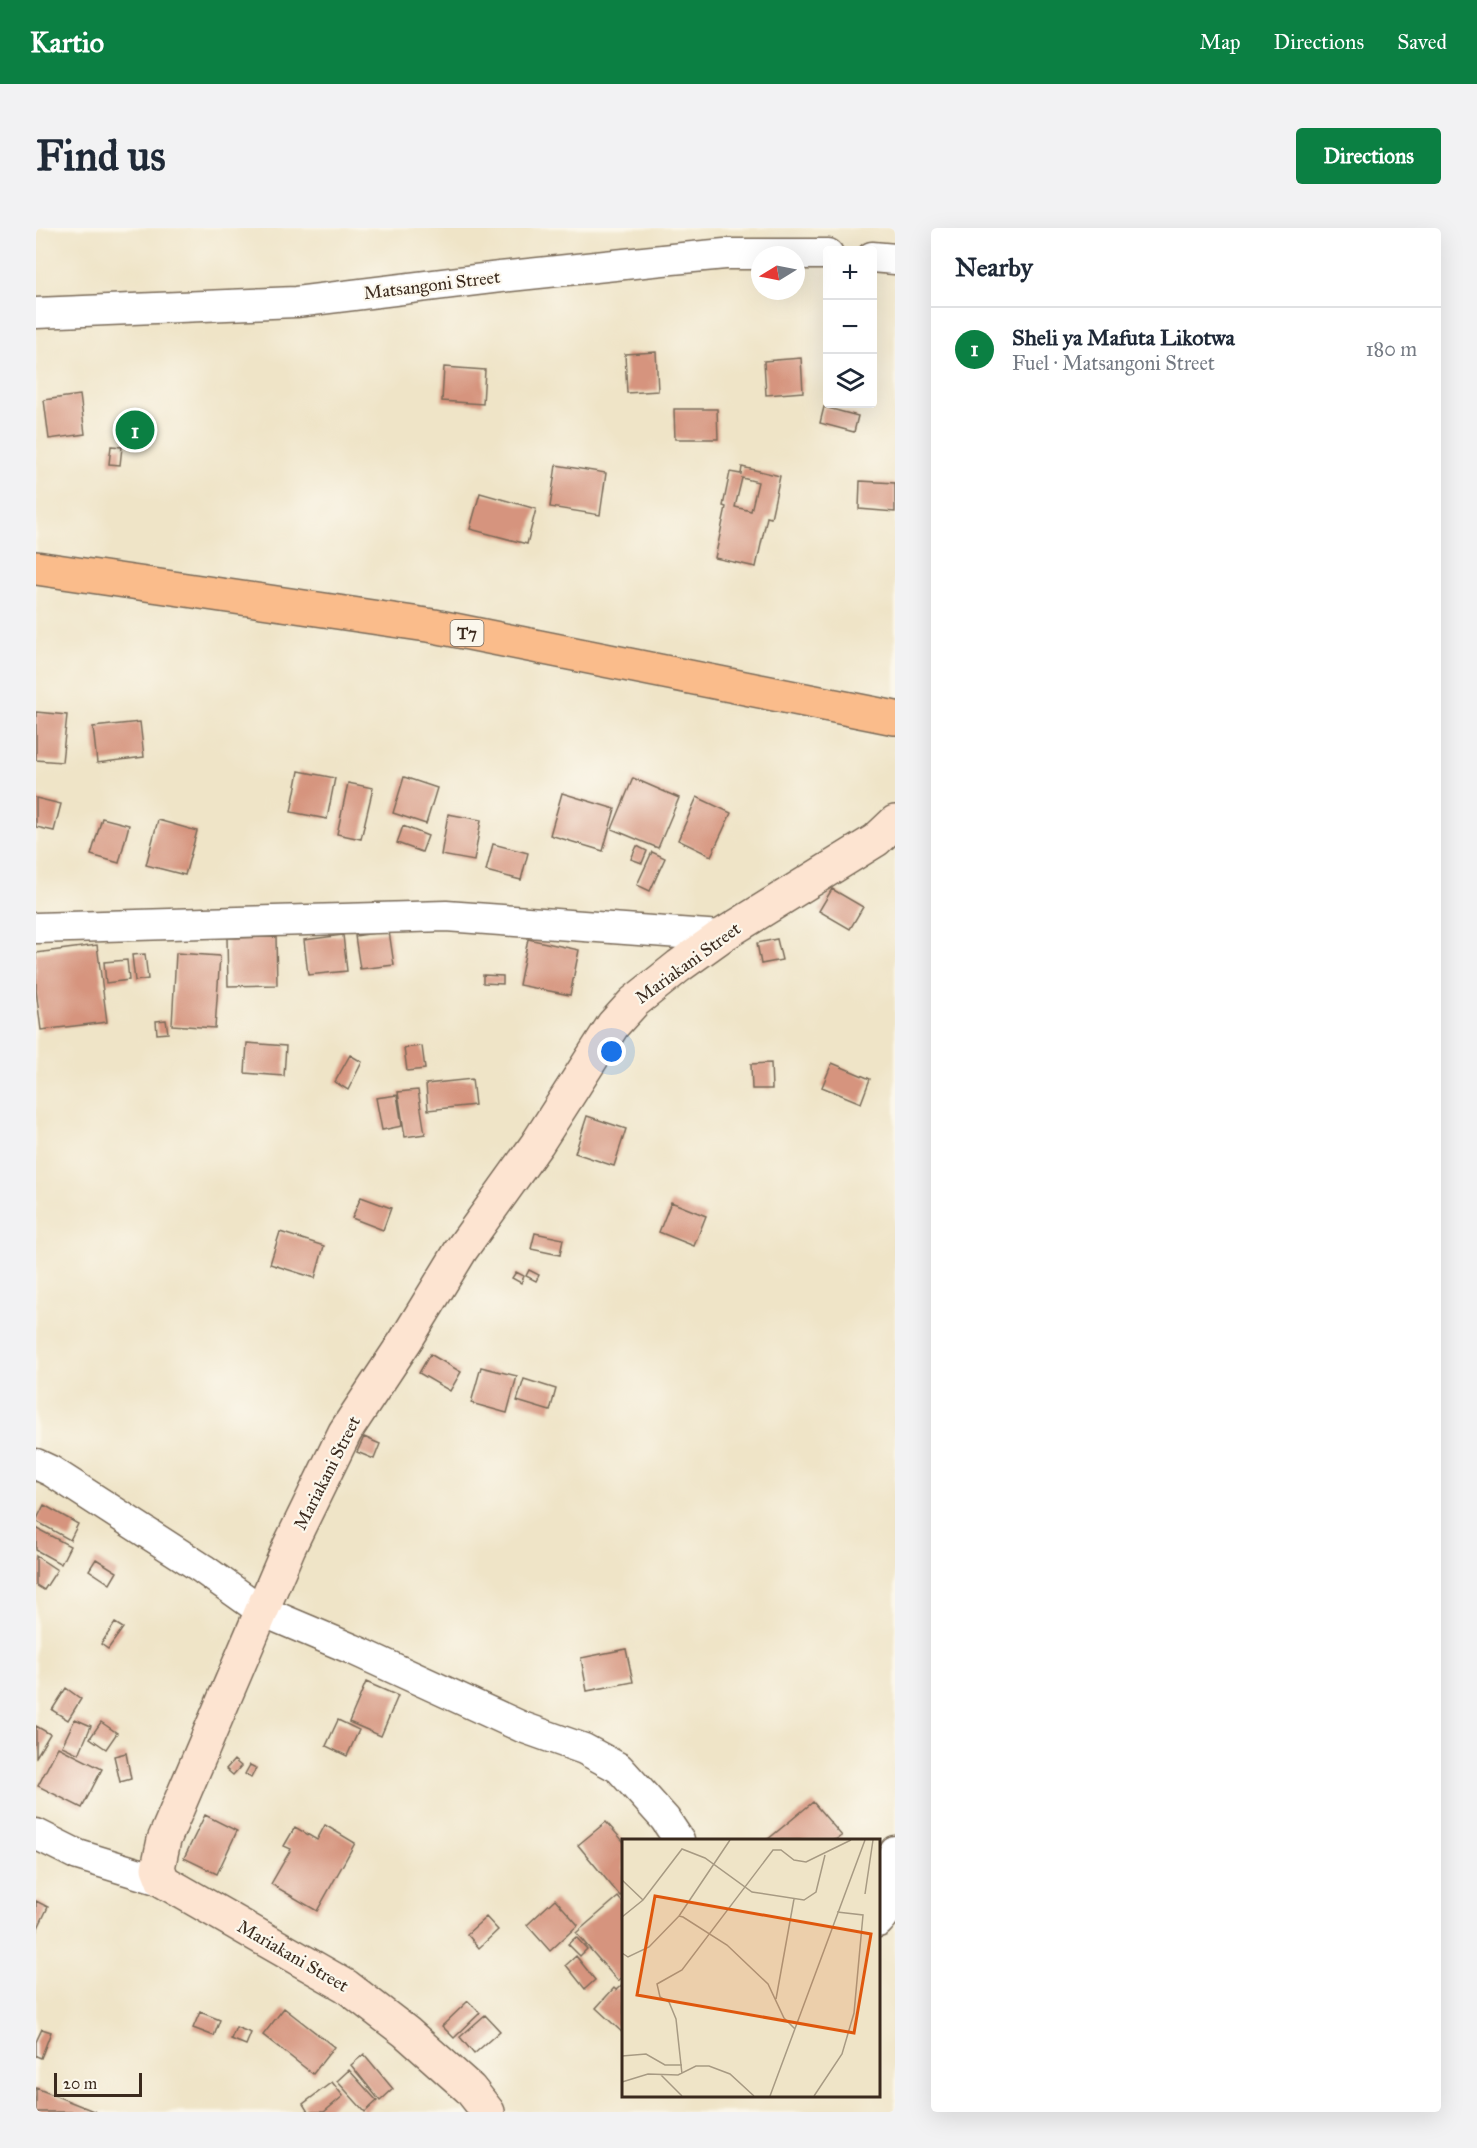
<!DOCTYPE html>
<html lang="en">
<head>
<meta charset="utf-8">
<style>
  :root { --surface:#fff; --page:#f2f2f3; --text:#1f2937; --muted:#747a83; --line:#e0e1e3; --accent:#0b8043 }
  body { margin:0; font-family:"IM FELL Great Primer",serif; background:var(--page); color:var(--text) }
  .controls { position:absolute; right:18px; top:18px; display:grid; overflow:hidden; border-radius:6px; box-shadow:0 6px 24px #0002 }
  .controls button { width:54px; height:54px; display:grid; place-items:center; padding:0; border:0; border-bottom:2px solid var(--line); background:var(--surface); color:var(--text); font:30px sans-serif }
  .compass { position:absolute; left:715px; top:18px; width:54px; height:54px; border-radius:50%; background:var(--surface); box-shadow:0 6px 24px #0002; rotate:260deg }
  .scale { position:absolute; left:18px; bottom:15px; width:88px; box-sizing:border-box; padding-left:6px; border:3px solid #3b2a1e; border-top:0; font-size:16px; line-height:21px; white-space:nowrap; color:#3b2a1e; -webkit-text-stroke:4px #fbf7ec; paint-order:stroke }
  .you { position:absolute; left:576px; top:824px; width:21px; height:21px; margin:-15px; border:4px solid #fff; border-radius:50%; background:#1a73e8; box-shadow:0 0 0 9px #1a73e833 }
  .badge { display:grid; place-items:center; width:39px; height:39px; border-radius:50%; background:var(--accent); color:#fff; font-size:20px; font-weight:700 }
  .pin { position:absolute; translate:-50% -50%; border:3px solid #fff; box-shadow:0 2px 6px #0006 }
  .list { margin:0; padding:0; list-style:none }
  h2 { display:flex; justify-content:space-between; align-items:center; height:78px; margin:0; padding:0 24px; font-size:26px }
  h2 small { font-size:20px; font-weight:400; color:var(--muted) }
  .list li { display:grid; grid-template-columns:39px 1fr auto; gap:18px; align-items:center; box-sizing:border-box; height:84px; padding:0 24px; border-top:2px solid var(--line) }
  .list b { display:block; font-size:22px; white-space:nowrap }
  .list p { margin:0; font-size:20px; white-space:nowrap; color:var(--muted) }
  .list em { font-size:20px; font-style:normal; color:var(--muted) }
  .icon { flex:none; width:33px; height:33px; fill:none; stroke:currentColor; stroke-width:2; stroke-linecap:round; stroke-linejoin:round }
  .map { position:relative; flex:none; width:859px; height:1884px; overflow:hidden; border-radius:6px }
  header { display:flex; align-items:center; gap:36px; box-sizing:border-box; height:84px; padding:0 30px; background:var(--accent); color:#fff }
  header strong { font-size:28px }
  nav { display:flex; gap:33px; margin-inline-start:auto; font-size:21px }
  .intro { display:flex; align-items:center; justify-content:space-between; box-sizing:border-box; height:144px; padding:0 36px }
  h1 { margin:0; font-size:42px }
  .button { padding:15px 27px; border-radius:6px; background:var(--accent); color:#fff; font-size:21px; font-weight:700 }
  main { display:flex; gap:36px; padding:0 36px }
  aside { flex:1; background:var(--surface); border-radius:6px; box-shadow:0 6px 24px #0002 }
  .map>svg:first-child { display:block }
  .building { fill:#d6947e; fill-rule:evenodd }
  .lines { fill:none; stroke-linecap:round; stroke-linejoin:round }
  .street-casing { stroke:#7a6b59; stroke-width:33 }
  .secondary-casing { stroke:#7a6b59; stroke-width:36 }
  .highway-casing { stroke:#7a6b59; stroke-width:36 }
  .street { stroke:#fff; stroke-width:30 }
  .secondary { stroke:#fde4d1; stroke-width:33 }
  .highway { stroke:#fabc8b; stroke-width:33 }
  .labels { text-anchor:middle; stroke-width:4.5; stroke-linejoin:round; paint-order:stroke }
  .shield { fill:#fbf7ec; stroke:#75685c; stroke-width:1.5 }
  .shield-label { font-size:16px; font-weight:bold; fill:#3b2a1e }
  .street-label { font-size:18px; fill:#3b2a1e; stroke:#fbf7ec }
  .inset-road { fill:none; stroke:#a79a83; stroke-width:1.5 }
  .view { fill:#df570d; fill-opacity:0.15; stroke:#df570d; stroke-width:3 }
  .inset-edge { fill:none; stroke:#3b2a1e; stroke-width:3 }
</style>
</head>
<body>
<header>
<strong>Kartio</strong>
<nav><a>Map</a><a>Directions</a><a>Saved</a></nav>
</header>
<div class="intro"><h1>Find us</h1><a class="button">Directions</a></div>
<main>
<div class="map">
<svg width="859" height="1884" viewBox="0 0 859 1884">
  <rect width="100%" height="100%" fill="#fbf7ec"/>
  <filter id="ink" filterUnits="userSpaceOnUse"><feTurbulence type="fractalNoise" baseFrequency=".0167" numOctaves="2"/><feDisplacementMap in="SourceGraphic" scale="12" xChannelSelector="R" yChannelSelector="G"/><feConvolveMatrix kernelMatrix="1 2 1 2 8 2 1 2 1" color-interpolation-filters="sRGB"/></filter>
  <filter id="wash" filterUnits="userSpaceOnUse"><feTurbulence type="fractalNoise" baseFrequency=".008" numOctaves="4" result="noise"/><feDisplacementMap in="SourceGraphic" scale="24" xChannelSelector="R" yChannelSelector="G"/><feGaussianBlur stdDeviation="1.35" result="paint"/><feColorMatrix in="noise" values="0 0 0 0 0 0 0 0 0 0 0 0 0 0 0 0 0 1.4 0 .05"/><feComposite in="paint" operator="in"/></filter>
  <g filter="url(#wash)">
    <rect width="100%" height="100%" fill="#efe4c7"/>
    <g id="blocks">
      <path class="building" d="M620 124 622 163 591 165 589 126Z
        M765 130 767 164 730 167 728 133Z
        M408 139 449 142 447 176 406 173Z
        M44 167 49 206 13 211 8 172Z
        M788 179 822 188 818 204 784 195Z
        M638 181H681L682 211H639Z
        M75 218 86 219 84 237 73 236Z
        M520 237 570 245 564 287 514 279Z
        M706 239 744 248 735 290 731 289 720 339 679 330 690 279 687 278 694 244 705 246ZM706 250 722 254 715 283 699 279Z
        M824 253 859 255V284L823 281Z
        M444 265 500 281 491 316 434 301Z
        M0 484 31 487 26 534 0 532Z
        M104 494 108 529 61 535 57 499Z
        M263 543 299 550 291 591 255 584Z
        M368 549 401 560 390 596 357 585Z
        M597 550 643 570 622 620 576 601Z
        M312 555 337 560 325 611 301 606Z
        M526 565 579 581 567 623 514 607Z
        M661 569 695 585 675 628 642 612Z
        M0 570 25 576 18 603 0 599Z
        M412 586 445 592 438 633 405 627Z
        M66 590 93 597 83 635 55 627Z
        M122 592 161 603 149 647 110 637Z
        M367 598 392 608 386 624 361 615Z
        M457 616 492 625 485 652 450 643Z
        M601 618 611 623 606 635 595 631Z
        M616 624 629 630 614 663 601 657Z
        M796 661 827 679 814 701 783 683Z
        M353 703 358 737 324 741 319 708Z
        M307 707 311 743 272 747 268 712Z
        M240 709 241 757 192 758 191 710Z
        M492 711 543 722 534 767 483 757Z
        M741 711 746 732 725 736 721 715Z
        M61 717 71 794 5 802 0 762V725Z
        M140 725 184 728 179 800 136 797Z
        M109 726 112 751 99 753 96 727Z
        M91 732 93 752 70 755 68 734Z
        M447 747 467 748V756L447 755Z
        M130 792 132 805 121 806 120 793Z
        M211 815 250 818 248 848 209 845Z
        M386 818 389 841 371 843 368 820Z
        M314 827 326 834 312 862 299 854Z
        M735 835 736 861H716L715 836Z
        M796 835 834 851 825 875 786 859Z
        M436 851 439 877 392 882 390 856Z
        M382 862 389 906 369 909 362 864Z
        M361 867 366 898 346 902 340 870Z
        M551 888 590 901 578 938 539 925Z
        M325 969 355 980 347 1002 316 990Z
        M635 974 670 988 658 1018 623 1004Z
        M244 1004 288 1018 279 1050 234 1036Z
        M499 1005 527 1011 524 1027 495 1021Z
        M493 1042 503 1047 500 1053 490 1048Z
        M480 1044 488 1048 485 1055 476 1050Z
        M394 1126 425 1144 414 1163 383 1145Z
        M445 1139 481 1148 471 1185 435 1175Z
        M488 1151 520 1161 514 1183 481 1173Z
        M328 1209 344 1216 338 1231 321 1224Z
        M8 1277 42 1296 34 1312 0 1293Z
        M0 1300 34 1318 25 1336 0 1322Z
        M0 1328 21 1342 8 1362 0 1357Z
        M60 1331 81 1344 74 1356 53 1342Z
        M79 1395 87 1400 72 1421 65 1416Z
        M590 1421 597 1454 551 1463 545 1430Z
        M330 1454 362 1468 345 1508 313 1494Z
        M30 1460 45 1471 32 1492 16 1482Z
        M39 1491 55 1498 43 1526 26 1518Z
        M302 1492 323 1502 311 1528 290 1518Z
        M65 1494 81 1505 70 1521 54 1510Z
        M0 1498 14 1506 0 1529Z
        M22 1519 66 1541 46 1580 2 1558Z
        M90 1525 95 1551 84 1554 78 1528Z
        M198 1532 205 1538 197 1547 190 1541Z
        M214 1537 220 1540 215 1550 209 1546Z
        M777 1574 806 1608 799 1612H731Z
        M169 1587 201 1603 181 1646 148 1630Z
        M570 1594 588 1614V1665L584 1668 542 1617Z
        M289 1597 319 1615 281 1683 235 1656 255 1621 248 1618 259 1599 281 1612Z
        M582 1669 586 1674 588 1672V1748L582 1753 540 1705Z
        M519 1671 542 1697 514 1723 491 1697Z
        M0 1673 12 1679 0 1704Z
        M450 1689 462 1702 443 1720 431 1706Z
        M540 1709 551 1721 544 1728 532 1716Z
        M540 1728 559 1752 549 1761 530 1737Z
        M588 1755V1806L560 1780 578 1760 580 1762Z
        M432 1773 444 1785 418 1810 406 1798Z
        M248 1780 298 1819 277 1846 227 1807Z
        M164 1784 184 1792 178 1808 157 1800Z
        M449 1787 464 1803 438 1826 424 1809Z
        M200 1799 215 1805 210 1817 195 1811Z
        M6 1801 15 1804 5 1830 0 1828V1814Z
        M328 1826 357 1861 344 1873 315 1837Z
        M313 1842 341 1873 329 1884 301 1853Z
        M296 1854 307 1868 288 1884H272L267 1876Z
        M0 1860 60 1884H0Z"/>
    </g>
  </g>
  <g filter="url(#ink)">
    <use href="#blocks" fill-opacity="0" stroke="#7a6b59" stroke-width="1.5"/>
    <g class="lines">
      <g class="street-casing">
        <path id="street" d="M836 29 859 31
          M0 85 260 74 464 49 636 31 689 26H792
          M0 700 410 688 685 708
          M0 1236 15 1243 167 1341 226 1383 316 1421 486 1499 548 1521 583 1540 629 1591 643 1612
          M0 1606 42 1627 127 1653
          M842 1694C859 1677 855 1668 854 1646 854 1638 856 1629 859 1623"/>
      </g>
      <g class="secondary-casing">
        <path id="secondary" d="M452 1884 434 1861 370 1804 310 1758 127 1653 122 1640 128 1612 253 1319 309 1204 370 1112 425 1022 501 916 577 797 598 774 643 738 685 708 840 612 859 594"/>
      </g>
      <g class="highway-casing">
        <path id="highway" d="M0 340 398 398 859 490"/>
      </g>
      <use href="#street" class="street"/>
      <use href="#secondary" class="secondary"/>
      <use href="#highway" class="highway"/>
    </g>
  </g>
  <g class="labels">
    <rect class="shield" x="414.5" y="392" width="33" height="26" rx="4.5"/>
    <g class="shield-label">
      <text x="431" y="411">T7</text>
    </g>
    <g class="street-label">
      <text transform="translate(396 57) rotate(-7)" y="6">Matsangoni Street</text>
      <text transform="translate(652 735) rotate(-36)" y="6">Mariakani Street</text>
      <text transform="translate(291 1245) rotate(-63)" y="6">Mariakani Street</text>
      <text transform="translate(257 1728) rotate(30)" y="6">Mariakani Street</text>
    </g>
  </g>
  <g transform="translate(586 1611)">
    <rect width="258" height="258" fill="#efe4c7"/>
    <path class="inset-road" d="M0 41 21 61M243 55 251 1M57 77 108 1M0 78 21 61 60 10 83 19 130 53 182 61 194 53 203 16M0 114 6 118 27 108 57 77 61 78 105 106 146 145 162 179 173 190M154 160 172 60M0 217 24 215 43 226H60M60 235 54 180 47 163 38 158 35 145 60 131 151 11H159L172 21 184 23 229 1M39 236 60 257M0 243 26 235 56 236 74 227H87L108 235 132 257M148 257 243 1M192 257 220 215 232 174 241 76 215 73"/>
    <path class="view" d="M33 57 249 95 232 194 15 156Z"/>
    <rect width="258" height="258" class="inset-edge"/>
  </g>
</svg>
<div class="controls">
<button>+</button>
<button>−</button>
<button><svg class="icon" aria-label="layers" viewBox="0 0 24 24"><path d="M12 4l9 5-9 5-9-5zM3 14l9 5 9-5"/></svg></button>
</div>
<svg class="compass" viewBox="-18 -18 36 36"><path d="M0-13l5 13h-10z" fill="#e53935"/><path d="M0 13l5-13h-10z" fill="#747a83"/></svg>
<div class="scale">20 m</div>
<div class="you"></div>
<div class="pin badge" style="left:99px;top:202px">1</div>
</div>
<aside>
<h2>Nearby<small></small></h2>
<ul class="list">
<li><span class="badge">1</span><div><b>Sheli ya Mafuta Likotwa</b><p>Fuel · Matsangoni Street</p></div><em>180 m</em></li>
</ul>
</aside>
</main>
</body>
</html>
